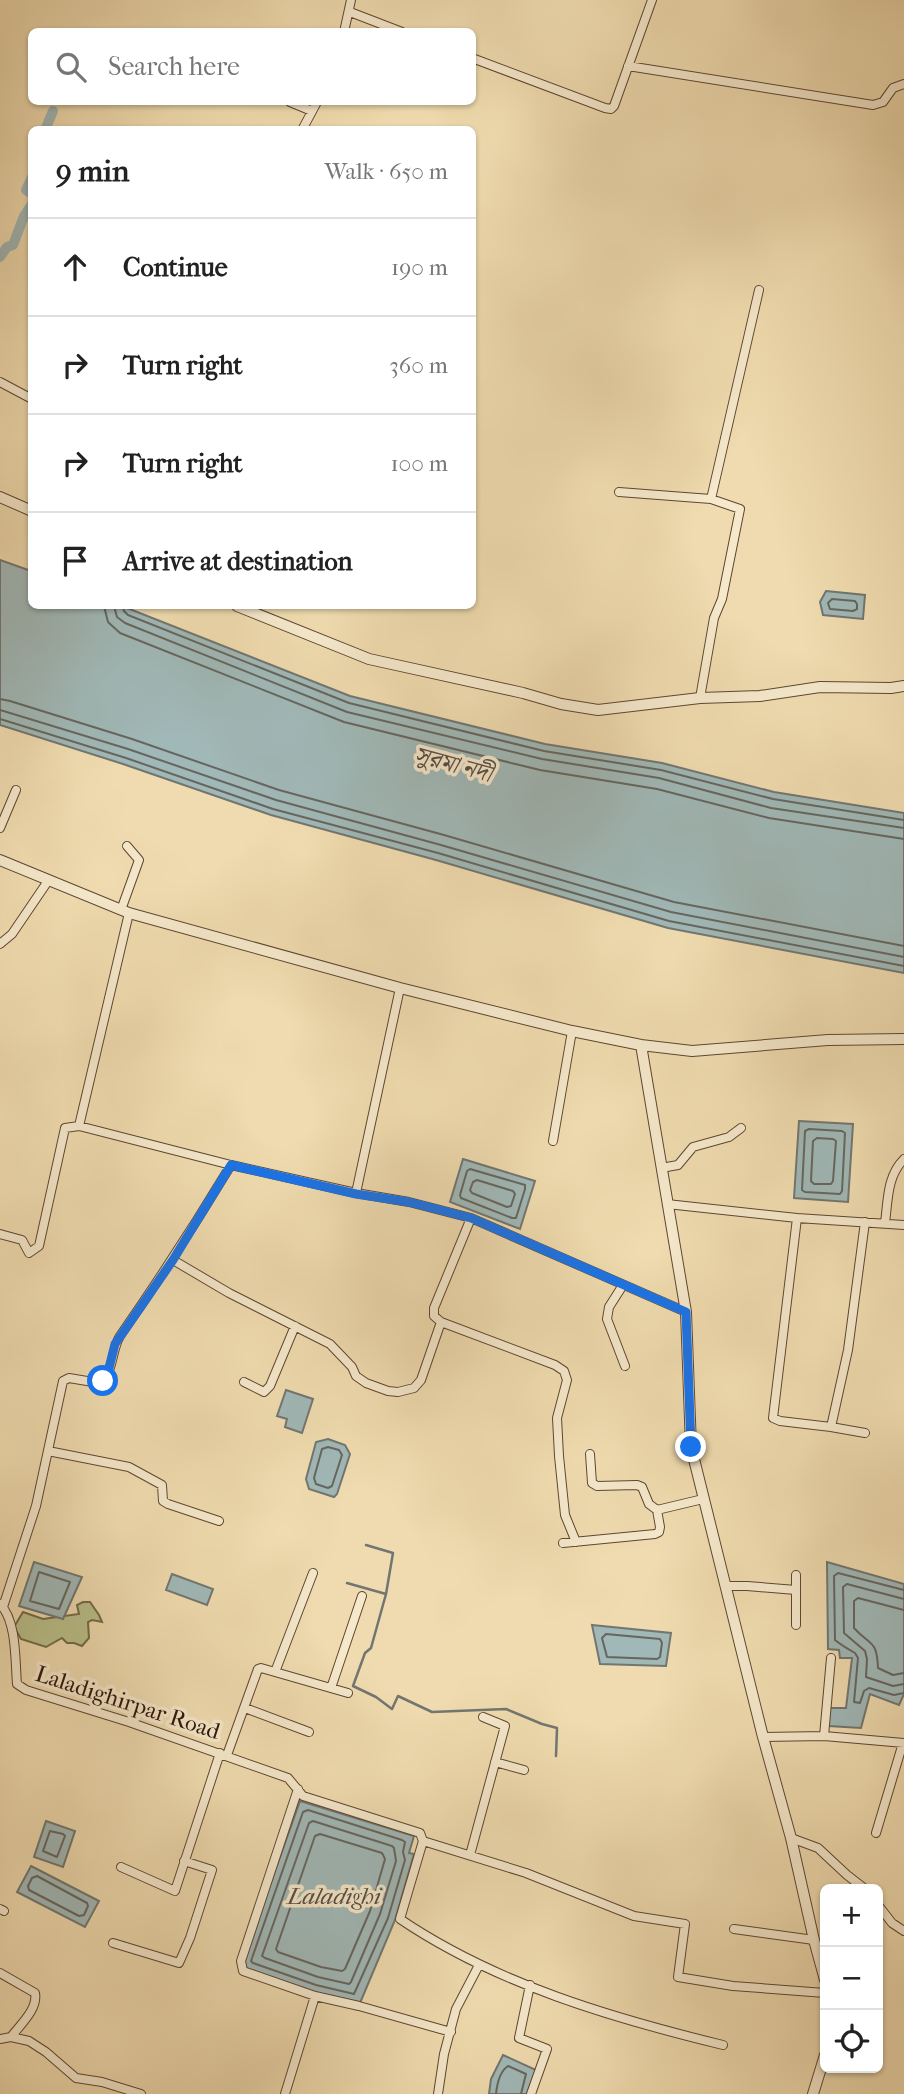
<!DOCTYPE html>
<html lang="en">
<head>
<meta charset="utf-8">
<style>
  :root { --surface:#fff; --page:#f6f6f6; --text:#222; --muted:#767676; --line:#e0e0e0 }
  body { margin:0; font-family:"IM FELL French Canon","Noto Serif Bengali",serif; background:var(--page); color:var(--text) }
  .controls { position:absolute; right:21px; bottom:21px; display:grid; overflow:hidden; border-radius:10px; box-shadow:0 2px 5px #0004 }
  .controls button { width:63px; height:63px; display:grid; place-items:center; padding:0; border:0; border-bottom:2px solid var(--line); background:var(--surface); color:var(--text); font:35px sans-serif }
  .stop { position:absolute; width:21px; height:21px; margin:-16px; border:5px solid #1a73e8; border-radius:50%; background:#fff }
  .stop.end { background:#1a73e8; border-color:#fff; box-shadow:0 2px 7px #0008 }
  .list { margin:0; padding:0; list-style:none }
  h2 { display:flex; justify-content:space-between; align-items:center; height:91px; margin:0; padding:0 28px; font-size:30px }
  h2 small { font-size:23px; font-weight:400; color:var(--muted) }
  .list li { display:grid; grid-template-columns:46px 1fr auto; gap:21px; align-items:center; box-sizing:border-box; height:98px; padding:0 28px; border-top:2px solid var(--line) }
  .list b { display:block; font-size:26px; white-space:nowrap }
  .list em { font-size:23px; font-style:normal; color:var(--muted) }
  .icon { flex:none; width:38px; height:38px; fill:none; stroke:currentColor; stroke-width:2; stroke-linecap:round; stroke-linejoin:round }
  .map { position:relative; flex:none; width:904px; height:2094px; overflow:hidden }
  .search { position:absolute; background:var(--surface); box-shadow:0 2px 5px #0004; left:28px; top:28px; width:448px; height:77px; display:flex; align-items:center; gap:18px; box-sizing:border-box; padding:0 24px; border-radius:10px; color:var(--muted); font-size:26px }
  .panel { position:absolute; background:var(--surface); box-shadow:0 2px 5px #0004; left:28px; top:126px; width:448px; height:483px; border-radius:10px }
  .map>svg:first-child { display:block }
  .green { fill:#b9c08b; stroke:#736a49; stroke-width:2 }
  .water { fill:#a0b8b7; stroke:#727671; stroke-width:2 }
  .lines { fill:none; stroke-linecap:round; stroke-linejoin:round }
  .shore { stroke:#66665f; stroke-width:2 }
  .stream { stroke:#727671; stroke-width:2.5 }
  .canal { stroke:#a0b8b7; stroke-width:10 }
  .minor-casing { stroke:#5e4631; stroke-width:10 }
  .tertiary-casing { stroke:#5e4631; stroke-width:12 }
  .minor { stroke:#f5e8cb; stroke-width:8 }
  .tertiary { stroke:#f5e8cb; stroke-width:10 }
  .route { stroke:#1a73e8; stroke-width:9 }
  .labels { text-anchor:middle; stroke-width:7; stroke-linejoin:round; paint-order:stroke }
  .street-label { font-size:23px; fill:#2d1407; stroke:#f5e8cb }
  .water-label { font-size:24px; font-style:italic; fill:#554d45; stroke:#f5e8cb }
</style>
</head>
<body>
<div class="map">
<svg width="904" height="2094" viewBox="0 0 904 2094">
  <rect width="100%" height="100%" fill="#efdbaf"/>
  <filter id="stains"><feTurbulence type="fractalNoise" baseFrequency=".00286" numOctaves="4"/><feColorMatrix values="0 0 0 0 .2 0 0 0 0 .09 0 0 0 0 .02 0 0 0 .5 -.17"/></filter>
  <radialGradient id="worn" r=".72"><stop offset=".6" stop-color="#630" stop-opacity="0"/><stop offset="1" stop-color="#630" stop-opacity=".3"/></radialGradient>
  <path class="green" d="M83 1602H90L99 1615 102 1622 92 1620 88 1622 89 1638 82 1646 74 1643H67L62 1638 46 1647 21 1639 14 1627 23 1612 43 1619 79 1614 77 1605Z"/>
  <path class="water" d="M0 560 31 571 32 606H122L350 696 545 744 662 763 774 792 904 813V973L668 928 436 860 271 815 123 764 0 725Z
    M826 591 865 595 863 619 823 615 820 602Z
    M799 1121 853 1124 848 1202 794 1198Z
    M463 1159 535 1181 520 1229 450 1202Z
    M286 1390 313 1399 302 1433 285 1427 287 1419 277 1416Z
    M328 1439 345 1445 350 1454 337 1494 334 1497 309 1489 306 1479 316 1442Z
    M34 1562 82 1577 63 1619 19 1606Z
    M827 1562 904 1584V1694L899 1705 870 1694 861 1728 829 1726V1708H846L852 1658H840L839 1650 828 1649Z
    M172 1574 213 1589 207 1605 166 1590Z
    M592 1625 671 1633 666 1666 600 1664Z
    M300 1801 414 1836 409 1853 414 1854 395 1920 360 2003 314 1992 247 1969 243 1961Z
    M46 1821 75 1831 63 1867 34 1857Z
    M31 1866 99 1901 85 1927 17 1892Z
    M503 2055 536 2070 527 2094H489L491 2079Z"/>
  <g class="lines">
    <path class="shore" d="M832 599 855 601 857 604V609L853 611 830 609 828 603Z
      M104 606 108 622 120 633 344 722 540 770 657 789 769 818 904 839
      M114 606 117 617 125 623 347 712 542 759 659 778 771 808 904 828
      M123 606 124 611 128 615 349 703 544 751 661 770 773 799 904 820
      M0 699 10 701 132 739 279 790 444 835 674 902 904 946
      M0 710 128 749 276 800 441 845 671 912 904 957
      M0 719 126 758 273 809 438 853 669 921 904 966
      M809 1129 842 1131 845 1133 842 1191 840 1194 805 1192 802 1190 805 1131Z
      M817 1138 833 1139 836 1141 833 1181 831 1184H814L811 1181 813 1141Z
      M470 1169 525 1185V1189L516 1218H512L461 1198 460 1195 467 1171Z
      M477 1180 513 1191 515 1194 511 1206 507 1207 472 1193 470 1190 473 1182Z
      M328 1447 339 1450 342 1455 332 1486 328 1488 316 1484 314 1478 322 1449Z
      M39 1572 70 1582 59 1609 30 1601Z
      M904 1590 838 1573 834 1576 835 1640C841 1645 848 1649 855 1653L858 1658 854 1702 860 1703 864 1691 869 1688 894 1695 904 1693
      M904 1599 847 1584 843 1587 844 1633 865 1651 867 1659 866 1677 893 1686 904 1684
      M904 1610 858 1598 854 1601V1628C870 1646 877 1639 878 1668L893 1675 904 1673
      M606 1634 660 1639 662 1643 660 1657 657 1659 607 1657 602 1638Z
      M308 1810 402 1840 405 1842 403 1852 405 1860 388 1918 354 1994 316 1985 253 1963 251 1961 303 1812Z
      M313 1821 392 1846 394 1848 396 1861 380 1914 351 1982 349 1984 318 1977 265 1958 262 1956 309 1823Z
      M50 1831 63 1834 65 1836 57 1857 43 1851Z
      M320 1834 382 1853 385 1859 370 1911 345 1969 342 1971 321 1967 278 1952 276 1949 315 1836Z
      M37 1876 87 1903 88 1906 84 1915 79 1916 29 1890 28 1886 32 1878Z
      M496 2094C497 2084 499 2072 508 2066L526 2074 521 2094"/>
    <path class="stream" d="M347 1583 386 1594 393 1553 366 1545
      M386 1594 371 1648 365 1653 353 1686 376 1697 392 1709 398 1696 432 1712 506 1709 542 1724 557 1728 556 1756"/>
    <path class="canal" d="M45 130 53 111
      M32 177 26 190 32 194
      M0 257 7 247 13 245 24 216 32 204"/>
    <g class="minor-casing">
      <path id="minor" d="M350 12 402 32
        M344 32 351 0
        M472 58 605 108 611 109 614 106 652 0
        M628 66 873 105 883 102 893 88 904 84
        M290 102 312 111
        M302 130 317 102
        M0 382 32 399
        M619 492 711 499 740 509 722 599 714 618 700 698
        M711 499 759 290
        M0 828 16 790
        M121 910 139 860 127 846
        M0 944 12 934 48 881
        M79 1126 129 913
        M553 1141 572 1031
        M661 1168 678 1165 693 1147 729 1137 741 1128
        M356 1193 400 988
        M667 1204 797 1218 904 1225
        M471 1218 434 1308V1316L441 1322 555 1365 564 1371 567 1380 557 1418 559 1456 565 1515 576 1542
        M797 1218 773 1418 780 1421 831 1427
        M865 1222 848 1350 831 1427 865 1433
        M885 1223C888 1200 887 1176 904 1159
        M0 1234 22 1240 29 1253 39 1246 65 1128 79 1126 231 1165 356 1193 409 1202 471 1218 686 1312
        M173 1260 229 1293 330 1344 352 1367 356 1376 366 1383 388 1391 398 1392 414 1388 421 1380 441 1322
        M623 1285 609 1307 607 1319 625 1366
        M244 1382 264 1392 270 1386 295 1326
        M48 1451 129 1467 162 1485 163 1501 168 1504 219 1521
        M590 1454 592 1483 597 1486 637 1485 642 1487 649 1504 657 1510 703 1499
        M563 1543 655 1534 659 1532 660 1527 657 1510
        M796 1575V1625
        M725 1586H747L796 1590
        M0 1604C17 1621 15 1661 17 1684L26 1690 129 1722 288 1778 303 1796 420 1833 423 1841 526 1873 634 1916 685 1924 678 1977 733 1986 825 1993
        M3 1607 36 1506 63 1381 69 1378 99 1383C114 1374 111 1350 120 1336 159 1280 196 1223 231 1165
        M275 1672 348 1693
        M331 1688 362 1596
        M245 1708 309 1732
        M824 1736 831 1658
        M763 1737 824 1736 904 1743
        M227 1755 258 1669 261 1668 275 1672 313 1573
        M495 1762 524 1770
        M298 1789 241 1961 243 1971 315 1996 359 2006 451 2032
        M876 1833 903 1743
        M791 1838 818 1848 847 1875 865 1889
        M423 1841 400 1919C496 1984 612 2018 723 2045
        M470 1855 505 1726 483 1717
        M121 1867 175 1891 220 1753
        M878 1905 892 1923 904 1931
        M0 1909 4 1911
        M734 1929 814 1940
        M113 1943 179 1963 190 1938 212 1870 184 1861
        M0 1973 35 1993C38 2009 21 2024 11 2037
        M530 1985 519 2038 547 2049 531 2094
        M0 2039 11 2037 29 2041 46 2052 76 2078 102 2082 141 2094
        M285 2094 315 1996
        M438 2094 444 2054 456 2009 479 1965"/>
    </g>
    <g class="tertiary-casing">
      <path id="tertiary" d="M0 497 32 511
        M237 606 369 659 523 693 561 704 598 710 700 698 760 696 820 687 891 688 904 686
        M0 860 129 913 400 988 572 1031 641 1045 686 1312 691 1447 763 1737 791 1838 814 1940 825 1980
        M641 1045 692 1051 828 1040 904 1039
        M813 2094 825 2055"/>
    </g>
    <use href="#minor" class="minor"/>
    <use href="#tertiary" class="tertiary"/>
  </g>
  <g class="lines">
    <path class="route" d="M103 1381 107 1376 115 1344 173 1260 231 1165 356 1194 409 1202 471 1218 686 1312 691 1447"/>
  </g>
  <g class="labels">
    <g class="street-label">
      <text transform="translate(128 1702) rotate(18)" y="8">Laladighirpar Road</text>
    </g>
    <g class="water-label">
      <text transform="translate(453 764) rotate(15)" y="8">সুরমা নদী</text>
      <text x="334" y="1904">Laladighi</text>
    </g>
  </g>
  <rect width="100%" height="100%" filter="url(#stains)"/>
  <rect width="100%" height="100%" fill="url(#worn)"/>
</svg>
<div class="controls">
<button>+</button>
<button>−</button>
<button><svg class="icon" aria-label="locate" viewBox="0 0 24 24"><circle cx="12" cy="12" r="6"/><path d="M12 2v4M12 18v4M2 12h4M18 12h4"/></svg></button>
</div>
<div class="stop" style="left:103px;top:1381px"></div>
<div class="stop end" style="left:691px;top:1447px"></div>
<div class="search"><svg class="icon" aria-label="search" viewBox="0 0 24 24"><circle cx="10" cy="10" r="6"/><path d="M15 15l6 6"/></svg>Search here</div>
<section class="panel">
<h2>9 min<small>Walk · 650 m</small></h2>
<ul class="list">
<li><svg class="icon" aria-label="ahead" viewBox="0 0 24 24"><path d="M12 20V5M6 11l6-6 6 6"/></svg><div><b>Continue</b></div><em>190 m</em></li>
<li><svg class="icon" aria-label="right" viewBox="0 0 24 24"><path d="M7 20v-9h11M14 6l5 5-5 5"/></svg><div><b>Turn right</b></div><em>360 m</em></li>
<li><svg class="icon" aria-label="right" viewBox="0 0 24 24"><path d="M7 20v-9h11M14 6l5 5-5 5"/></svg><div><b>Turn right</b></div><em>100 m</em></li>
<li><svg class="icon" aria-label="arrive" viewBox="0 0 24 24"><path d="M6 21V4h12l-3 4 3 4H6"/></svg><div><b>Arrive at destination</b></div></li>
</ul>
</section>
</div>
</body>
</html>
